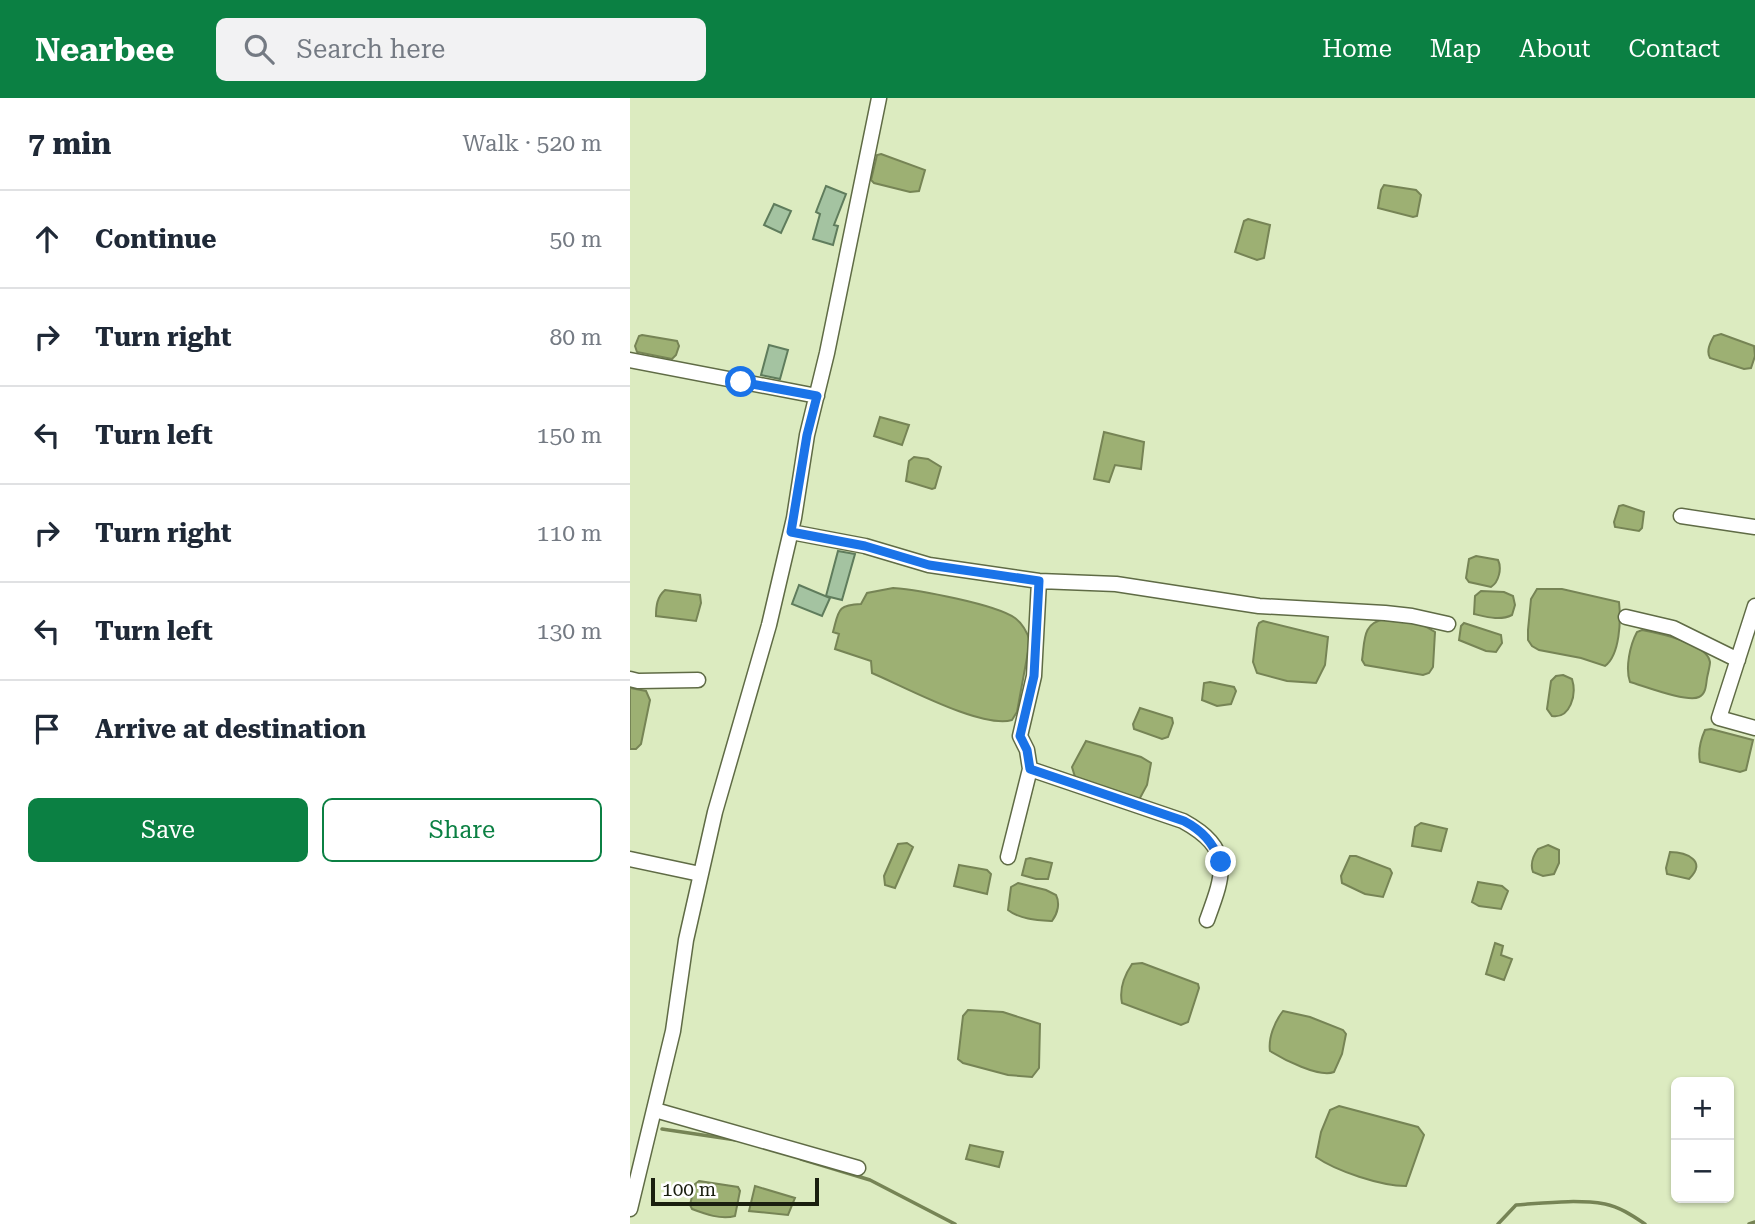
<!DOCTYPE html>
<html lang="en">
<head>
<meta charset="utf-8">
<style>
  :root { --surface:#fff; --page:#f2f2f3; --text:#1f2937; --muted:#747a83; --line:#e0e1e3; --accent:#0b8043 }
  body { margin:0; font-family:"Roboto Serif",serif; background:var(--page); color:var(--text) }
  .controls { position:absolute; right:21px; bottom:21px; display:grid; overflow:hidden; border-radius:10px; box-shadow:0 2px 5px #0004 }
  .controls button { width:63px; height:63px; display:grid; place-items:center; padding:0; border:0; border-bottom:2px solid var(--line); background:var(--surface); color:var(--text); font:35px sans-serif }
  .scale { position:absolute; left:21px; bottom:18px; width:168px; box-sizing:border-box; padding-left:7px; border:4px solid #1a1f0f; border-top:0; font-size:19px; line-height:24px; white-space:nowrap; color:#1a1f0f; -webkit-text-stroke:5px #fff; paint-order:stroke }
  .stop { position:absolute; width:21px; height:21px; margin:-16px; border:5px solid #1a73e8; border-radius:50%; background:#fff }
  .stop.end { background:#1a73e8; border-color:#fff; box-shadow:0 2px 7px #0008 }
  .list { margin:0; padding:0; list-style:none }
  h2 { display:flex; justify-content:space-between; align-items:center; height:91px; margin:0; padding:0 28px; font-size:30px }
  h2 small { font-size:23px; font-weight:400; color:var(--muted) }
  .list li { display:grid; grid-template-columns:46px 1fr auto; gap:21px; align-items:center; box-sizing:border-box; height:98px; padding:0 28px; border-top:2px solid var(--line) }
  .list b { display:block; font-size:26px; white-space:nowrap }
  .list em { font-size:23px; font-style:normal; color:var(--muted) }
  .actions { display:flex; gap:14px; padding:21px 28px }
  .actions a { flex:1; padding:16px 0; border:2px solid var(--accent); border-radius:10px; text-align:center; font-size:24px; color:var(--accent) }
  .actions .main { background:var(--accent); color:#fff }
  .icon { flex:none; width:38px; height:38px; fill:none; stroke:currentColor; stroke-width:2; stroke-linecap:round; stroke-linejoin:round }
  .map { position:relative; flex:none; width:1125px; height:1126px; overflow:hidden }
  header { display:flex; align-items:center; gap:42px; box-sizing:border-box; height:98px; padding:0 35px; background:var(--accent); color:#fff }
  header strong { font-size:33px }
  nav { display:flex; gap:38px; margin-inline-start:auto; font-size:24px }
  .search { width:490px; height:63px; background:var(--page); display:flex; align-items:center; gap:18px; box-sizing:border-box; padding:0 24px; border-radius:10px; color:var(--muted); font-size:26px }
  main { display:flex }
  aside { flex:1; background:var(--surface) }
  .map>svg:first-child { display:block }
  .water { fill:#9db073; stroke:#768455; stroke-width:2 }
  .lines { fill:none; stroke-linecap:round; stroke-linejoin:round }
  .stream { stroke:#768455; stroke-width:3.5 }
  .building { fill:#a4c3a1; stroke:#5f7c5c; stroke-width:2 }
  .street-casing { stroke:#5f6b45; stroke-width:17 }
  .street { stroke:#fff; stroke-width:14 }
  .route { stroke:#1a73e8; stroke-width:9 }
</style>
</head>
<body>
<header>
<strong>Nearbee</strong>
<div class="search"><svg class="icon" aria-label="search" viewBox="0 0 24 24"><circle cx="10" cy="10" r="6"/><path d="M15 15l6 6"/></svg>Search here</div>
<nav><a>Home</a><a>Map</a><a>About</a><a>Contact</a></nav>
</header>
<main>
<aside>
<h2>7 min<small>Walk · 520 m</small></h2>
<ul class="list">
<li><svg class="icon" aria-label="ahead" viewBox="0 0 24 24"><path d="M12 20V5M6 11l6-6 6 6"/></svg><div><b>Continue</b></div><em>50 m</em></li>
<li><svg class="icon" aria-label="right" viewBox="0 0 24 24"><path d="M7 20v-9h11M14 6l5 5-5 5"/></svg><div><b>Turn right</b></div><em>80 m</em></li>
<li><svg class="icon" aria-label="left" viewBox="0 0 24 24"><path d="M17 20v-9H6M10 6l-5 5 5 5"/></svg><div><b>Turn left</b></div><em>150 m</em></li>
<li><svg class="icon" aria-label="right" viewBox="0 0 24 24"><path d="M7 20v-9h11M14 6l5 5-5 5"/></svg><div><b>Turn right</b></div><em>110 m</em></li>
<li><svg class="icon" aria-label="left" viewBox="0 0 24 24"><path d="M17 20v-9H6M10 6l-5 5 5 5"/></svg><div><b>Turn left</b></div><em>130 m</em></li>
<li><svg class="icon" aria-label="arrive" viewBox="0 0 24 24"><path d="M6 21V4h12l-3 4 3 4H6"/></svg><div><b>Arrive at destination</b></div></li>
</ul>
<div class="actions"><a class="main">Save</a><a>Share</a></div>
</aside>
<div class="map">
<svg width="1125" height="1126" viewBox="0 0 1125 1126">
  <rect width="100%" height="100%" fill="#dcebc0"/>
  <path class="water" d="M251 56 295 72 289 93 280 94 244 85 241 82 247 57Z
    M754 87 786 92 791 97 787 118 783 119 748 110 751 92Z
    M618 121 640 127 634 160 627 162 605 154 614 123Z
    M1091 236 1124 248 1125 258 1121 270 1114 271 1080 260C1076 253 1080 245 1084 238Z
    M12 237 47 243 49 248 46 257 42 261 7 254 5 248 9 238Z
    M250 319 279 327 272 347 244 338Z
    M474 334 514 344 511 371 485 367 479 384 464 381Z
    M284 359 298 361 311 369 305 390 302 391 276 383 279 363Z
    M993 407 1014 414 1012 430 1009 433 985 429 984 424 989 408Z
    M846 458 868 462C872 470 869 484 861 489L839 484 836 480 839 461Z
    M263 490C289 492 365 506 385 520 393 526 397 534 400 543L387 614 382 622C352 631 273 588 242 575L241 563 205 551 209 536 203 534C209 512 207 507 231 506L237 495Z
    M907 491H932L989 504C991 522 990 557 975 568L951 560 909 552 902 548 898 542V532L901 501Z
    M35 492 70 497 71 505 66 523 26 518C26 508 27 499 35 492Z
    M851 493 874 494 883 498 885 507 882 517C870 523 857 519 844 516L845 498Z
    M755 521 791 526 805 534 803 569 799 575 793 577 735 567 732 562C735 542 732 525 755 521Z
    M633 523 698 539 695 567 686 585 657 583 627 575 623 564 627 530 629 525Z
    M834 525 871 537 872 545 866 554 856 553 829 542 831 528Z
    M1012 532C1028 535 1077 545 1080 564 1080 568 1078 575 1077 580 1076 587 1076 596 1069 599 1058 605 1014 588 1000 584 995 570 1000 547 1007 534Z
    M933 577 942 581C947 597 940 621 922 618L917 611 921 583 926 578Z
    M580 584 604 589 606 593 601 606 587 608 572 602 574 585Z
    M0 590 16 593 20 602 11 646 6 651H0Z
    M510 610 542 620 543 625 538 639 532 641 504 631 503 626Z
    M1081 631 1123 642 1116 672 1110 674 1070 664C1068 654 1071 641 1075 632Z
    M456 643 511 659 521 665 517 687 510 700H505L445 679 442 669Z
    M791 725 817 731 811 753 782 748 785 729Z
    M277 745 283 749 265 790 255 787 254 778 268 746Z
    M918 747 929 752V765L924 776 913 778 903 774C900 766 903 758 908 751Z
    M1040 754C1056 754 1078 763 1059 781L1037 776 1036 770Z
    M720 758H726L760 771 762 775 753 799 735 796 712 785 711 778Z
    M400 760 422 765 418 781H406L392 777 396 761Z
    M329 767 357 772 361 776 357 796 324 788Z
    M848 784 872 788 878 793 871 811 849 808 842 804Z
    M388 785 416 792 426 797C430 805 428 815 422 823 407 822 389 821 378 812L381 789Z
    M865 845 873 848 871 857 882 861 874 882 856 876Z
    M512 865 568 886 569 890 558 924 551 927 492 905C489 891 494 878 502 866Z
    M338 912 373 914 410 926 409 970 402 979 378 977 333 965 328 961 333 918Z
    M653 913 680 919 713 932 716 936 712 956 704 974C689 980 653 961 640 953 638 940 645 923 653 913Z
    M709 1008 788 1029 794 1037 776 1088C751 1088 706 1073 686 1059L691 1034 700 1012Z
    M340 1047 373 1054 369 1069 336 1061Z
    M69 1083 108 1089 110 1093 105 1118C91 1122 75 1116 62 1111L60 1107 65 1086Z
    M125 1088 165 1100 158 1117 119 1113Z"/>
  <g class="lines">
    <path class="stream" d="M32 1031 106 1042
      M171 1061 240 1082 325 1126
      M868 1126 886 1107C915 1105 946 1101 975 1106 990 1109 1003 1118 1015 1126
      M1119 1126 1125 1124"/>
  </g>
  <path class="building" d="M196 88 216 96 204 127 208 128 203 147 183 141 190 116 186 114Z
    M144 106 161 113 151 135 134 127Z
    M139 247 158 252 150 281 131 277Z
    M208 453 225 456 212 502 196 498Z
    M169 487 200 500 192 518 162 506Z"/>
  <g class="lines">
    <g class="street-casing">
      <path id="street" d="M0 262 187 298
        M1051 418 1125 429
        M161 434 235 448 299 467 409 483 486 486 629 508 755 515 782 518 818 526
        M1125 508 1089 620 1125 630
        M996 519 1043 530 1108 562
        M0 581 8 583 68 582
        M400 671 397 652 390 638 404 578 409 483
        M378 759 400 671 553 723C604 751 594 776 577 822
        M0 761 70 776
        M25 1012 228 1070
        M0 1111 43 933 56 842 85 714 139 527 164 420 177 337 197 255 249 0"/>
    </g>
    <use href="#street" class="street"/>
  </g>
  <g class="lines">
    <path class="route" d="M111 284 187 298 177 337 161 434 235 448 299 467 409 483 404 578 390 638 397 652 400 671 554 723C573 733 582 744 591 764"/>
  </g>
</svg>
<div class="controls">
<button>+</button>
<button>−</button>
</div>
<div class="scale">100 m</div>
<div class="stop" style="left:111px;top:284px"></div>
<div class="stop end" style="left:591px;top:764px"></div>
</div>
</main>
</body>
</html>
